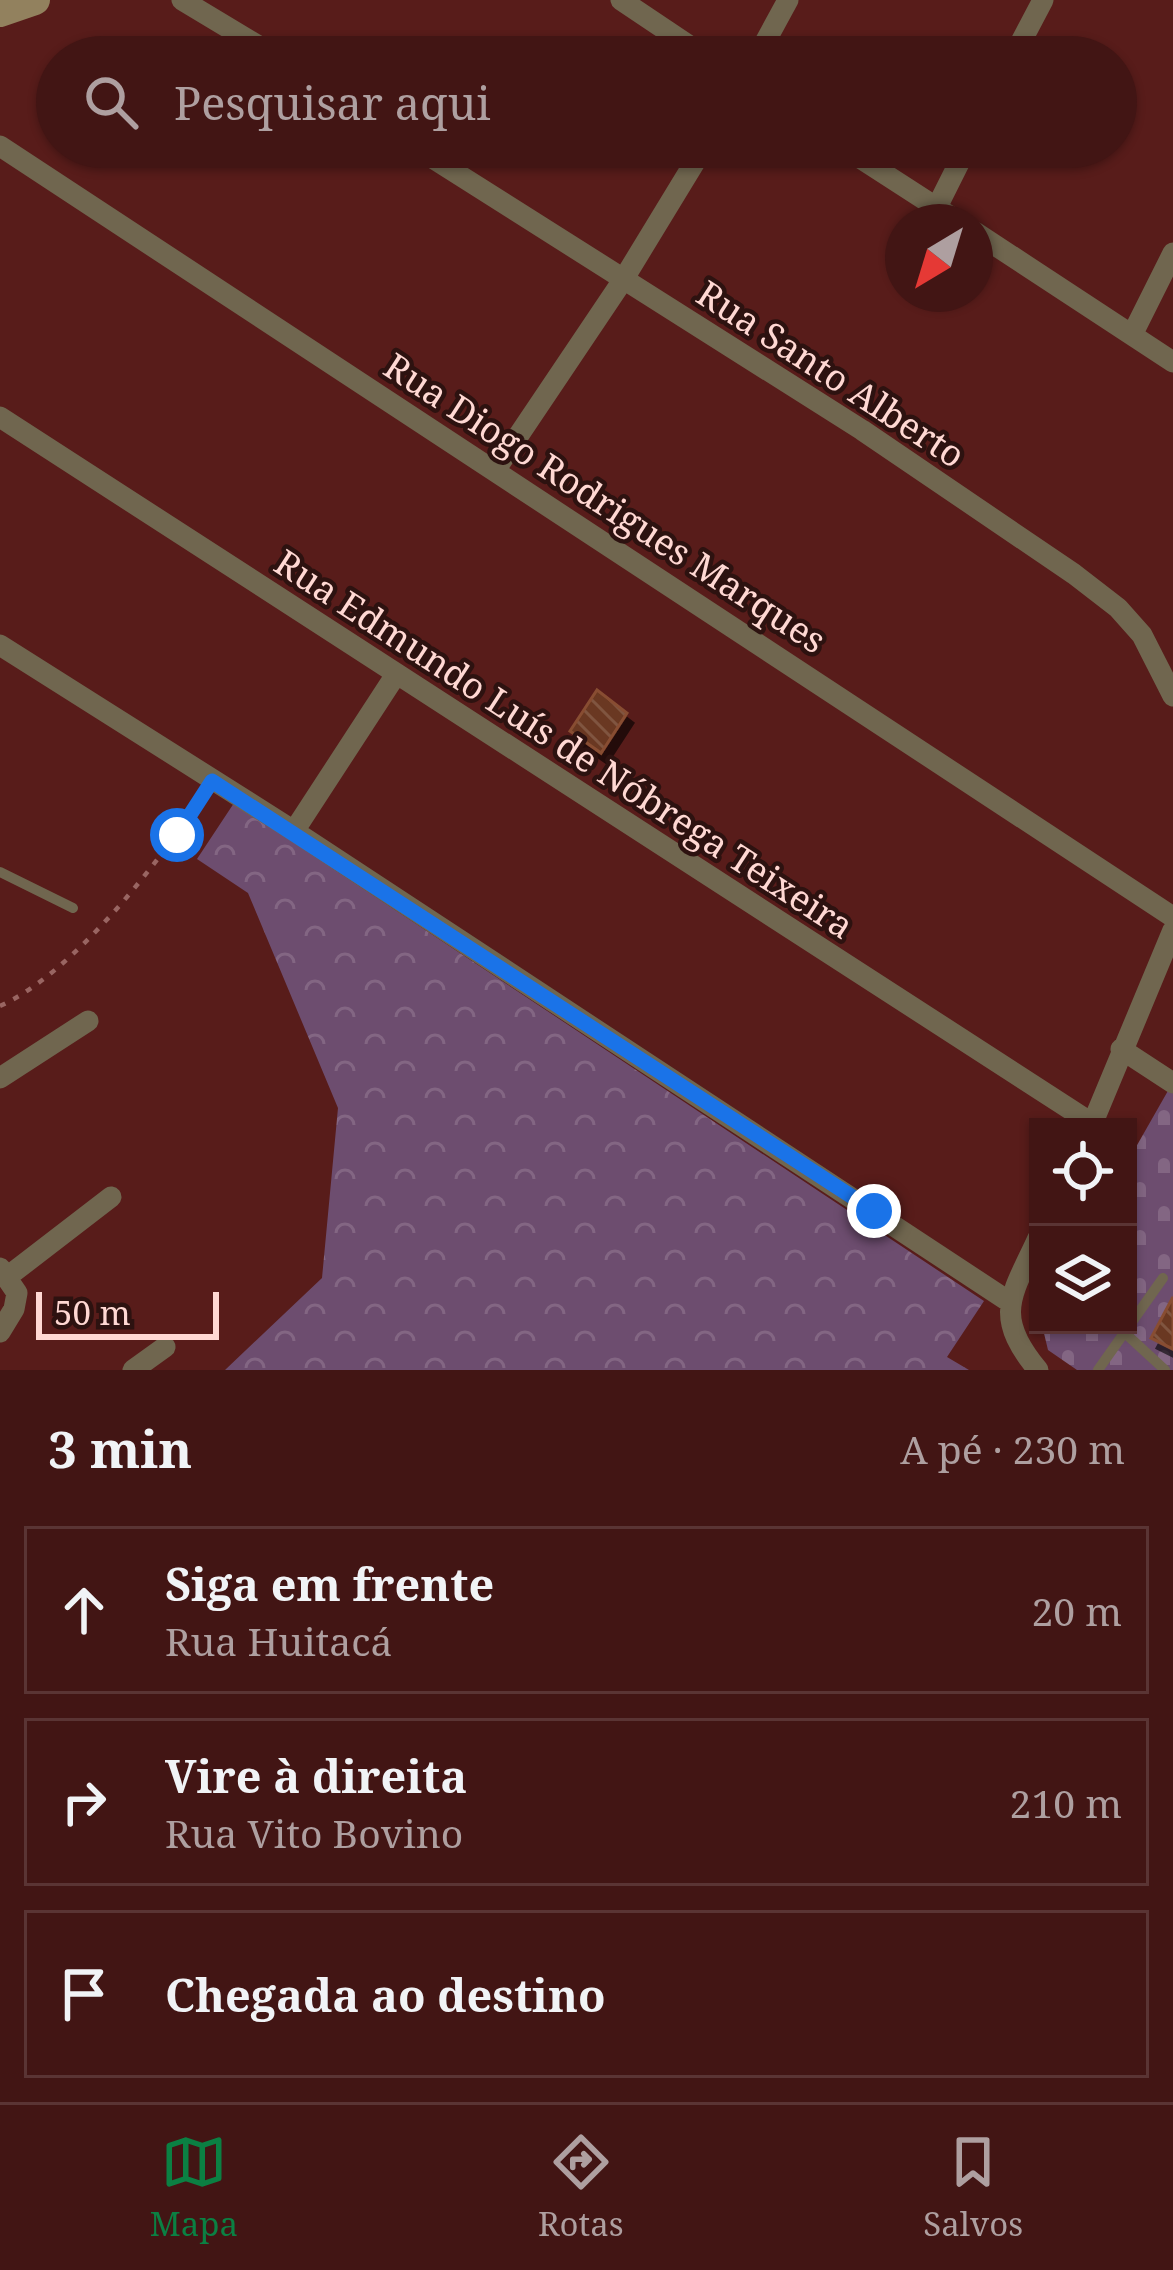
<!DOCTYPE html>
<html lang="pt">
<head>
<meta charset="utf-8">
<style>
  :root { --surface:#421514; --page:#491e1d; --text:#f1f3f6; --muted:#ae9fa0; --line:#5a3434; --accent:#0b8043 }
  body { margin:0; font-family:"Noto Serif",serif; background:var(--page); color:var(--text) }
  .controls { position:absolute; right:36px; bottom:36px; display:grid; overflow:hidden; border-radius:0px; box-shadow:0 3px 9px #0004 }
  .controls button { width:108px; height:108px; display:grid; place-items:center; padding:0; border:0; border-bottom:3px solid var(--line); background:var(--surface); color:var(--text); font:60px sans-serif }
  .compass { position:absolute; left:885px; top:204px; width:108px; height:108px; border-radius:50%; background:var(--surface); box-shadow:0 3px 9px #0004; rotate:218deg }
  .scale { position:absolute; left:36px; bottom:30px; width:183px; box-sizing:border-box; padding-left:12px; border:6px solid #ffd8d3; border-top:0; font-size:33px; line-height:42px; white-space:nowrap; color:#ffd8d3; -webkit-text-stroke:9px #2d1210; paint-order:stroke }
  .stop { position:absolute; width:36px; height:36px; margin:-27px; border:9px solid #1a73e8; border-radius:50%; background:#fff }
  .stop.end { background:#1a73e8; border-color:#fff; box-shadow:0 3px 12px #0008 }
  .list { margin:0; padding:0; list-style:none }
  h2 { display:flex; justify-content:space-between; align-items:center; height:156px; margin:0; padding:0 48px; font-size:51px }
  h2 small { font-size:39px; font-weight:400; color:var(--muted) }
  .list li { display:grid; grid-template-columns:78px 1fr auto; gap:36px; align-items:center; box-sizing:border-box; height:168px; margin:0 24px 24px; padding:0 24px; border:3px solid var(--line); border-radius:0px }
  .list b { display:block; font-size:45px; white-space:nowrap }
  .list p { margin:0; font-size:39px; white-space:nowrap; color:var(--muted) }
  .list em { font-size:39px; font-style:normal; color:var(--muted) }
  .icon { flex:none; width:66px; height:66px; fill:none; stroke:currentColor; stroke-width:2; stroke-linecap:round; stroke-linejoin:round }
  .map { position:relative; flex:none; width:1173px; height:1370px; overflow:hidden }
  .search { position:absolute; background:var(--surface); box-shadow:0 3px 9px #0004; left:36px; right:36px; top:36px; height:132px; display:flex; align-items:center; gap:30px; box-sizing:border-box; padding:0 42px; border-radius:66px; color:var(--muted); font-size:45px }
  .sheet { height:732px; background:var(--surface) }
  nav { display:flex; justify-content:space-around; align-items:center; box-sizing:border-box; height:168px; border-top:3px solid var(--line); background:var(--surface); font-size:33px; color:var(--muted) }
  nav a { display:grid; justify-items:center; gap:6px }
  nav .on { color:var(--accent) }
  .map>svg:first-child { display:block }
  .forest { fill:url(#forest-crowns) }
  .cemetery { fill:url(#cemetery-stones) }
  .building { fill:url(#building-back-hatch); stroke:#884d32; stroke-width:3; filter:url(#shadow) }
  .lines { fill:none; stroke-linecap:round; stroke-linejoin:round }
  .path { stroke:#996562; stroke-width:4.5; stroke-dasharray:6 9; stroke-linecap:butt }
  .lane { stroke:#70664f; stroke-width:10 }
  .street { stroke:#70664f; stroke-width:21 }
  .secondary { stroke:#92815e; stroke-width:30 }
  .route { stroke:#1a73e8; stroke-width:15 }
  .labels { text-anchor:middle; stroke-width:9; stroke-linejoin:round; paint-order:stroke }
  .street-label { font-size:36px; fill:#ffd8d3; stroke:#2d1210 }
</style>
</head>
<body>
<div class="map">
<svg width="1173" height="1370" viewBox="0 0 1173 1370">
  <defs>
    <pattern id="forest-crowns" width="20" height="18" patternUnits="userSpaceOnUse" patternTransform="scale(3)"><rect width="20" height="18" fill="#6d4d6f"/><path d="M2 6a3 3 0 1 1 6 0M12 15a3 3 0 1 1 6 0" fill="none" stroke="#836683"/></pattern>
    <pattern id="cemetery-stones" width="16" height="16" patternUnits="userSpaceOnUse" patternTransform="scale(3)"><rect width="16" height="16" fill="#6d4d6f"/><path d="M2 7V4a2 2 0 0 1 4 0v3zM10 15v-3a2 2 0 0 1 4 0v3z" fill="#836683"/></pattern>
    <pattern id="building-back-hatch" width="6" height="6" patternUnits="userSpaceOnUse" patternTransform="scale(3)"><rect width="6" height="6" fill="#6a3820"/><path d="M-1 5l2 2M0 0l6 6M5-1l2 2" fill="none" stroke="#805440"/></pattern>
    <filter id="shadow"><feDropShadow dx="6" dy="10" stdDeviation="0" flood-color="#0009"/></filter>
  </defs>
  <rect width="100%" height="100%" fill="#581c1a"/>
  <path class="forest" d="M234 803 984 1301 947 1357 969 1370H225L322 1278 338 1108 248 893 197 859Z"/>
  <path class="cemetery" d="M1173 1082V1370H1077L1048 1350 1042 1325H1128V1161Z"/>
  <path class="building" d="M597 690 627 713 601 753 570 731Z
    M1173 1297V1349L1151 1338Z"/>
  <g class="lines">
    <path class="path" d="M0 1006C72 974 160 862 202 796"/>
    <path class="lane" d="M0 872 73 908
      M1126 1334 1165 1370
      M1098 1370 1163 1278"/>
    <path class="street" d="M182 0 277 57
      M621 0 706 57
      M757 57 788 0
      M1013 57 1043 0
      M0 146 1173 917
      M415 147 862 430 1074 574 1118 608 1142 635 1173 696
      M843 147 959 222
      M937 207 967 147
      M975 232 1173 362
      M1132 335 1173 253
      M0 417 1093 1124
      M496 469 623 280 704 147
      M0 645 294 831 1008 1301
      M294 831 395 676
      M1121 1049 1173 1083
      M0 1078 88 1021
      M1091 1127 1173 930
      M7 1277 111 1197
      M0 1332 14 1309 17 1293 0 1268
      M133 1370 165 1347
      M1038 1370C992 1315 1012 1295 1038 1238"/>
    <path class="secondary" d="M0 12 35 0"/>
  </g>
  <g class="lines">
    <path class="route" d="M177 835 212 781 874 1211"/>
  </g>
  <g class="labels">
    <g class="street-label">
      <text transform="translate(831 374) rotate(33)" y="13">Rua Santo Alberto</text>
      <text transform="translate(605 503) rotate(33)" y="13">Rua Diogo Rodrigues Marques</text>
      <text transform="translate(564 744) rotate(33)" y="13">Rua Edmundo Luís de Nóbrega Teixeira</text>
    </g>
  </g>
</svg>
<div class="controls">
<button><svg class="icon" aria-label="locate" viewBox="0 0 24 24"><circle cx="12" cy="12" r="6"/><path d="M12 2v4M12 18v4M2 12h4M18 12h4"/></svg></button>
<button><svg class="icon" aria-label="layers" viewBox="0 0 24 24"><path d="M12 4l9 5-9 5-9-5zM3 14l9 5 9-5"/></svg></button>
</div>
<svg class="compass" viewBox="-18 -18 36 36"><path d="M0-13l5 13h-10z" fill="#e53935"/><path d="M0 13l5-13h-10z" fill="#ae9fa0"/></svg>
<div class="scale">50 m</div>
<div class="stop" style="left:177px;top:835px"></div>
<div class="stop end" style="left:874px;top:1211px"></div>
<div class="search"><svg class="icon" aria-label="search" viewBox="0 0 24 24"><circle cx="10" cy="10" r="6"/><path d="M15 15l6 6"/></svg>Pesquisar aqui</div>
</div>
<section class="sheet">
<h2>3 min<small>A pé · 230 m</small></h2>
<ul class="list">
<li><svg class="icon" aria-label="ahead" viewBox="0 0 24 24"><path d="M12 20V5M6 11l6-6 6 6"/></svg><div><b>Siga em frente</b><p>Rua Huitacá</p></div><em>20 m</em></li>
<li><svg class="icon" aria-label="right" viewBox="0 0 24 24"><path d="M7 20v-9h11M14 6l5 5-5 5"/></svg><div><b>Vire à direita</b><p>Rua Vito Bovino</p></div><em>210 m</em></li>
<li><svg class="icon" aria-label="arrive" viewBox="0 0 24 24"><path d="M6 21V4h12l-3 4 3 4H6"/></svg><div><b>Chegada ao destino</b></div></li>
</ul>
</section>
<nav>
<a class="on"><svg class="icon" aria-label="map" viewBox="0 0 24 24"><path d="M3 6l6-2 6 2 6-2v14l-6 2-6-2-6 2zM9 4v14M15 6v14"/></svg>Mapa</a>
<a><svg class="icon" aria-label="directions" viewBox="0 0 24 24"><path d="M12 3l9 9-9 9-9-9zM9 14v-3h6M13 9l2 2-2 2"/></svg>Rotas</a>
<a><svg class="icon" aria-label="saved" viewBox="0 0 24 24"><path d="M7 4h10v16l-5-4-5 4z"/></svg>Salvos</a>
</nav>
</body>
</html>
